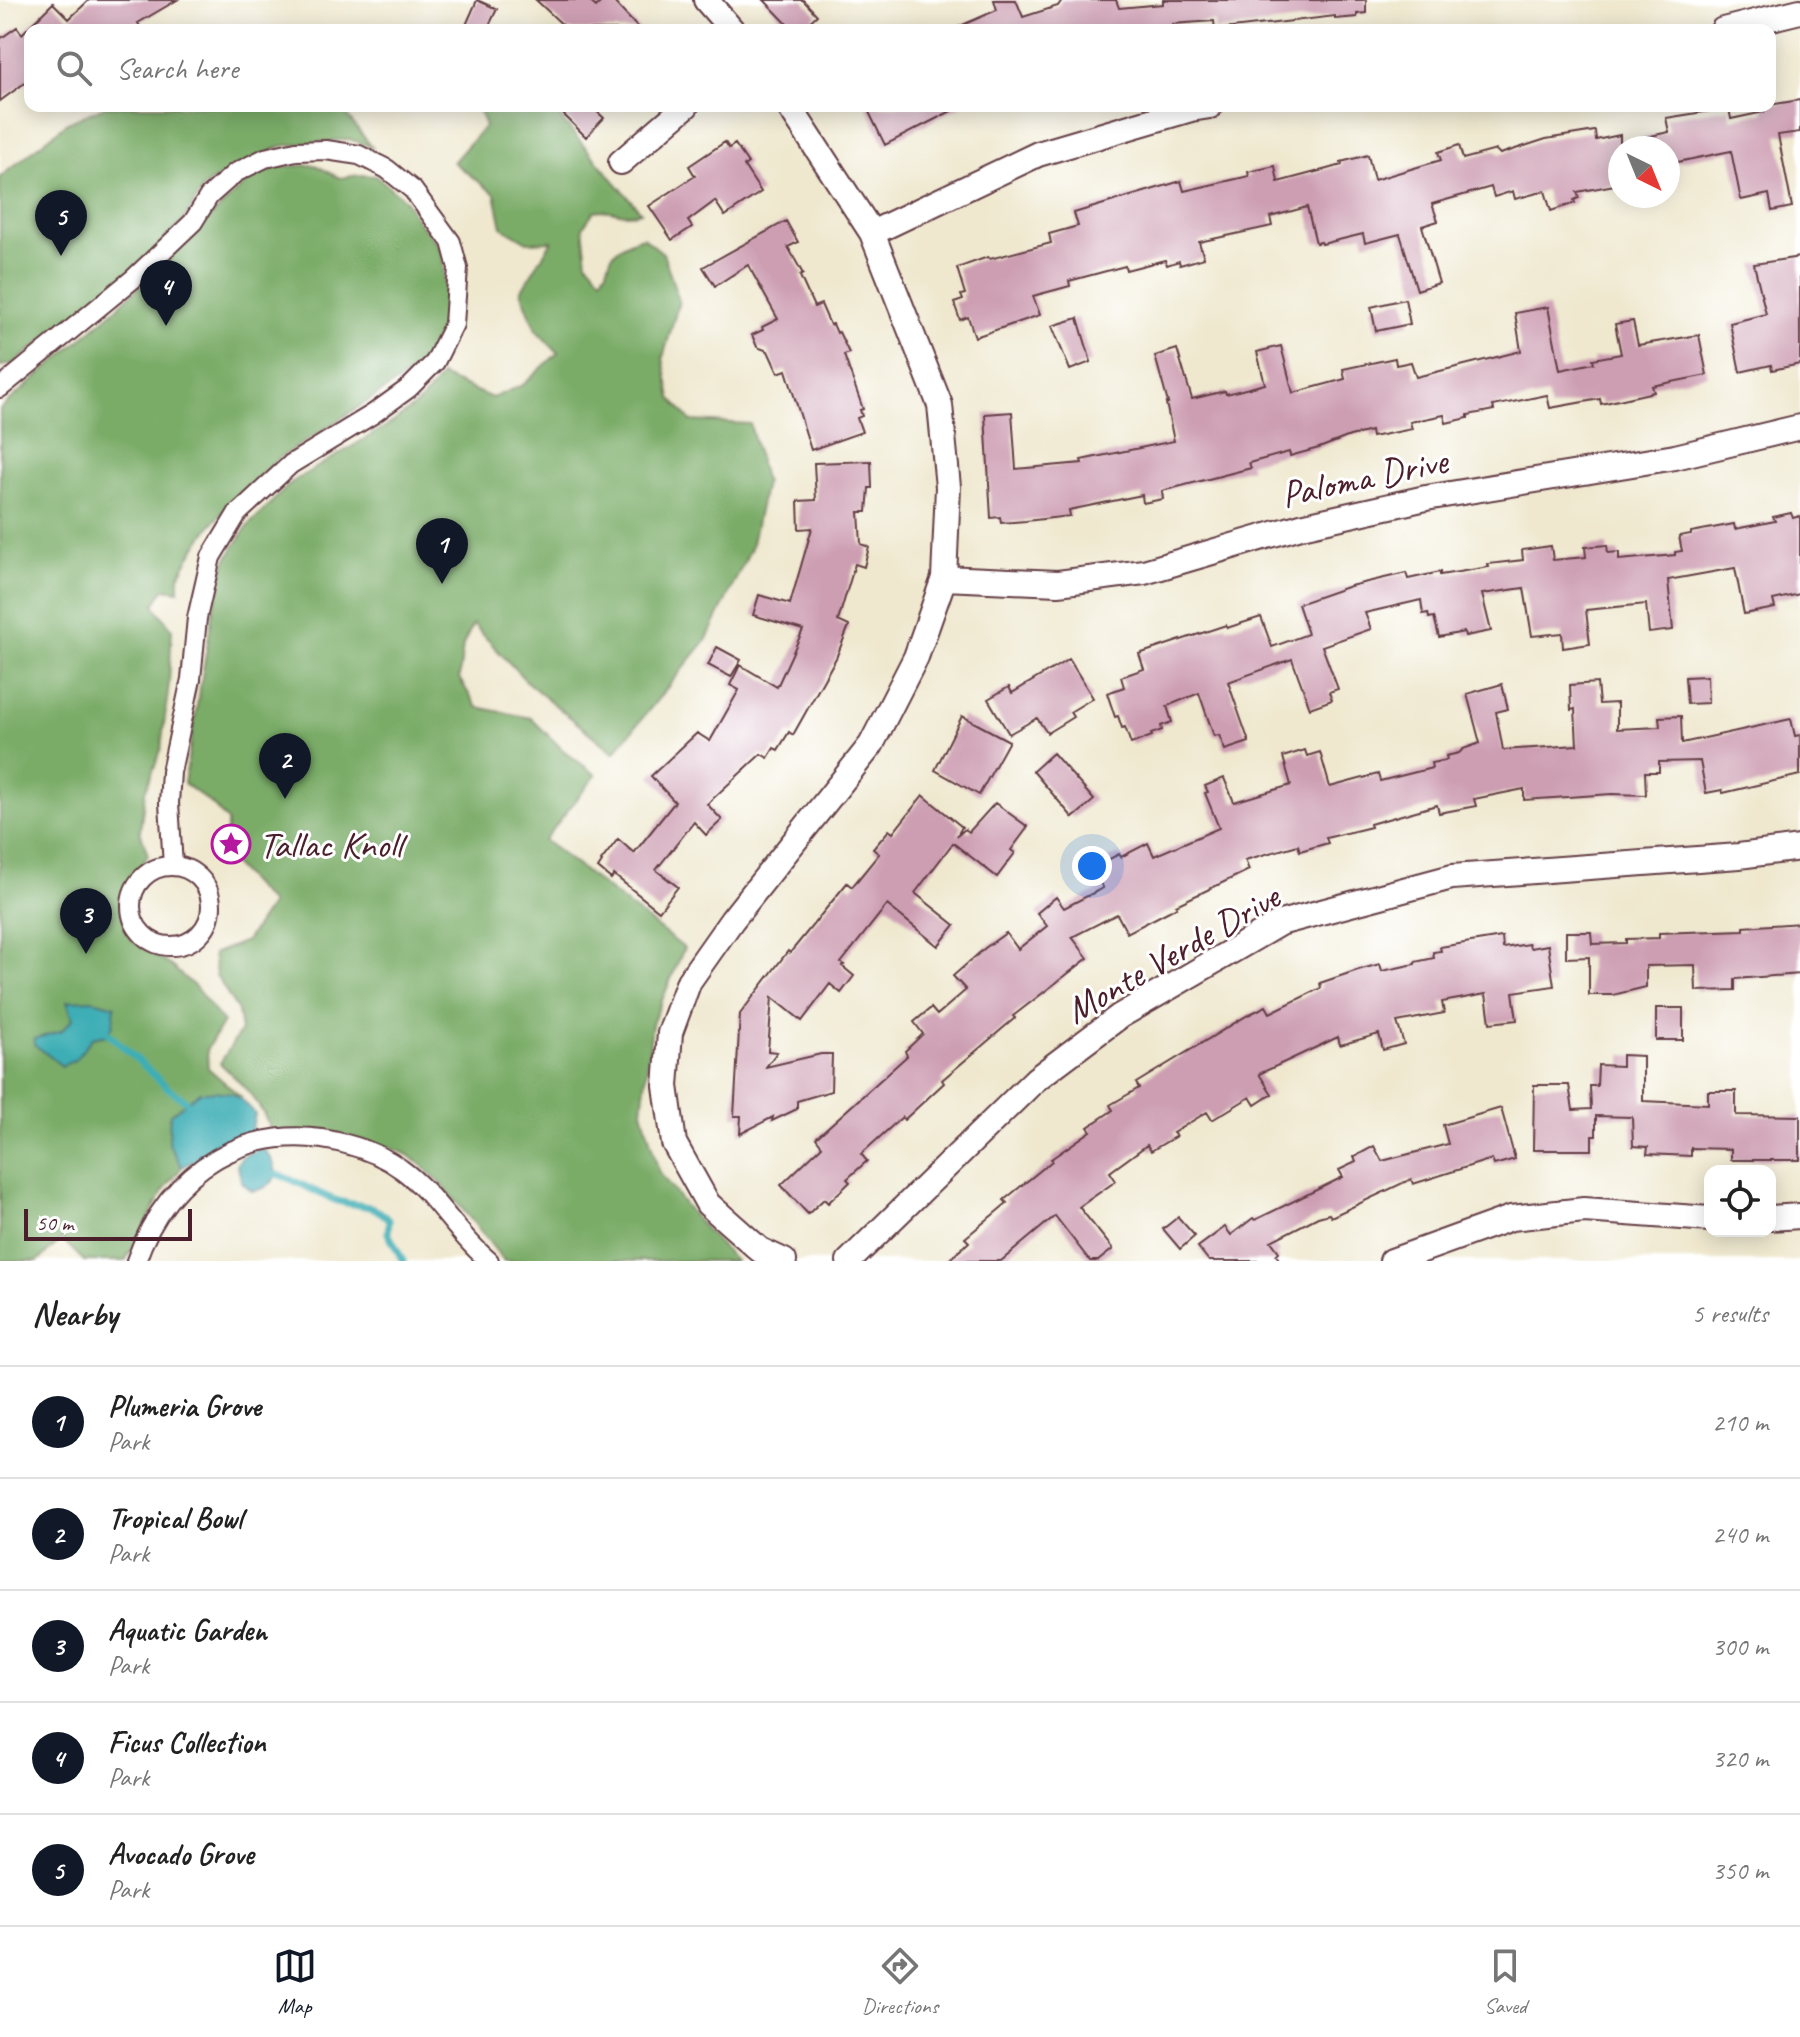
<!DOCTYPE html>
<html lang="en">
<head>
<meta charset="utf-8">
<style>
  :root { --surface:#fff; --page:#f6f6f6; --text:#222; --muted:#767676; --line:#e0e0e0; --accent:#111827 }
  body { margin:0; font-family:Caveat,sans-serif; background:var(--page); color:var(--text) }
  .controls { position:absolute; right:24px; bottom:24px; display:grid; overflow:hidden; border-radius:16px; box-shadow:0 4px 20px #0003 }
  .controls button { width:72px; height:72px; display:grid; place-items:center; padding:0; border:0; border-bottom:2px solid var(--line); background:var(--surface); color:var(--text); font:40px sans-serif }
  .compass { position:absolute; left:1608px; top:136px; width:72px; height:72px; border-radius:50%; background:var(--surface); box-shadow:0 4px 20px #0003; rotate:137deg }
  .scale { position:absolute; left:24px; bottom:20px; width:168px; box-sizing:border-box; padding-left:8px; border:4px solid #4a1f2b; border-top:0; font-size:22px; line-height:28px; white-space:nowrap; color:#4a1f2b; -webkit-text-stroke:6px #fff; paint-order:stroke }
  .you { position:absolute; left:1092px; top:866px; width:28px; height:28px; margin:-20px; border:6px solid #fff; border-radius:50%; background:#1a73e8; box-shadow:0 0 0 12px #1a73e833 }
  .badge { display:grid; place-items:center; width:52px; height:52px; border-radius:50%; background:var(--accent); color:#fff; font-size:26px; font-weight:700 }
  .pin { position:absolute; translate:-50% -66px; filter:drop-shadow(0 2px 4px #0008) }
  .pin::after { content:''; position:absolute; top:42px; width:28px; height:24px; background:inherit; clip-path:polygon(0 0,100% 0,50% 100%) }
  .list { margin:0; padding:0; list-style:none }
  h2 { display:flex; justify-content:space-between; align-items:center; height:104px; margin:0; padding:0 32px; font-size:34px }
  h2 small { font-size:26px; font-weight:400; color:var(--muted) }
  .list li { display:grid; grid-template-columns:52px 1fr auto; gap:24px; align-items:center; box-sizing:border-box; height:112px; padding:0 32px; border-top:2px solid var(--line) }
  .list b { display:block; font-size:30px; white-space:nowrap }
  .list p { margin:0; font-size:26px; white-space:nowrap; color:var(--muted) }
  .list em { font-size:26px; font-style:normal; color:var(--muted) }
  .icon { flex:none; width:44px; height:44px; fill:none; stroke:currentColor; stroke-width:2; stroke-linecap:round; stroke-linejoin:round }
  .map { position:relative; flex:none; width:1800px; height:1261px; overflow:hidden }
  .search { position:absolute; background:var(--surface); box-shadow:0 4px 20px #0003; left:24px; right:24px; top:24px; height:88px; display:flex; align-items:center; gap:20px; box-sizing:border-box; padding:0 28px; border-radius:16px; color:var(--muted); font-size:30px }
  .sheet { height:664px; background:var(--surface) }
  nav { display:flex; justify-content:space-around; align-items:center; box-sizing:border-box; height:112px; border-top:2px solid var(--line); background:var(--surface); font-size:22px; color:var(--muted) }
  nav a { display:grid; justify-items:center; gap:4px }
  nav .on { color:var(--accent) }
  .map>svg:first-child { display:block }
  .forest { fill:#7aac68; stroke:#62664a; stroke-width:2 }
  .water { fill:#3daeb5; stroke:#446670; stroke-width:2 }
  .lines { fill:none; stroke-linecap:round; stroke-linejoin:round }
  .stream { stroke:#3daeb5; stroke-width:7 }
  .building { fill:#cd9eb2 }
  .pedestrian-casing { stroke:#633d44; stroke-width:22 }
  .minor-casing { stroke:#633d44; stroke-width:28 }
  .pedestrian { stroke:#fff; stroke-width:18 }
  .minor { stroke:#fff; stroke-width:24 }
  .labels { text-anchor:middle; stroke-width:6; stroke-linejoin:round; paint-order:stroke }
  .street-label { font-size:38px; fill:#4a1f2b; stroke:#fff }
  .poi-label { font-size:38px; fill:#4a1f2b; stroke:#fff; text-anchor:start }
</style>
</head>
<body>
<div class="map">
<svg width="1800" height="1261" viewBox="0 0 1800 1261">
  <rect width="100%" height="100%" fill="#fff"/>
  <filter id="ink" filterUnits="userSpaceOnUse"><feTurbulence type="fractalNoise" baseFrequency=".0125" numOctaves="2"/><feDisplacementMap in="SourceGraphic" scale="16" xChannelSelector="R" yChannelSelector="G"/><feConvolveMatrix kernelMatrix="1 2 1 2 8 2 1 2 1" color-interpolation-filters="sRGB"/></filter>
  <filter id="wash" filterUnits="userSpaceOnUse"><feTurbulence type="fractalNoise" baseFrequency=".006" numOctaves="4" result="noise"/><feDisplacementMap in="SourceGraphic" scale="32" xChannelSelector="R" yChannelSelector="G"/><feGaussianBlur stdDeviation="1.8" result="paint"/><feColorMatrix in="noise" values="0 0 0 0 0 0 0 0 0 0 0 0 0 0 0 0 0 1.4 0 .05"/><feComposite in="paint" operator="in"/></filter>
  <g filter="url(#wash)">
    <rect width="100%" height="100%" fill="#efe8cf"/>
    <path class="forest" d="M106 106H339L372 147 349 139 281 146 205 185 184 220 144 261 13 364 0 366V177L67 123Z
      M477 106H550L641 212C618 218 613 207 594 211L583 227 587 262 601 278C608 271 607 269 610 260 614 248 631 240 643 237L663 253 679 301 663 358 671 398 691 421 750 424 765 483 751 548 707 639 614 753 528 683 473 624 463 645 459 678 477 707 531 718 563 750 596 775 544 840 684 948 652 1024 642 1111 659 1172 696 1219 735 1261H504C483 1235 431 1165 404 1153 363 1135 315 1135 271 1132 262 1102 242 1084 220 1063L241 1030 238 1011 216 975 213 954 246 941 271 904 227 858V821L213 805 184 783 213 611 226 560 247 527 292 482 393 422 422 400 441 376 492 398 523 385 558 353 536 330 521 291 552 241 527 242 502 227 495 194 453 162 485 126Z
      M315 165 340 178 359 175 376 176 405 200 417 220 442 250 447 310 432 351 416 370 278 459 241 492 212 524 194 549 179 576V591L164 589 154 605 172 629 169 683 161 750 145 792 140 831 148 855 128 886 120 909 131 940 171 966 195 987 223 1022 207 1049 208 1068 240 1096C205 1089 197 1093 170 1115L169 1144 182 1167 164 1190 125 1261H84L62 1239 38 1261H0V409L118 307 255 174 279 167Z"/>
    <path class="water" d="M93 1000 115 1006 113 1025 107 1035 92 1038 75 1060 62 1066 34 1044V1039L61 1031 73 1019 67 1001Z
      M200 1092C230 1091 236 1090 255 1114L251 1133 182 1167 169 1144 170 1115Z
      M262 1148C281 1166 282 1186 252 1191L242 1182 237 1164 243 1156Z"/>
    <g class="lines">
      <path class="stream" d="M108 1033 168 1088 186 1101
        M276 1174C296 1180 311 1190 330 1198 350 1208 373 1200 389 1220L388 1233 403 1261"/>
    </g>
    <g id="blocks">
      <path class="building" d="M89 0H177L138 23 142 30H30V79L0 101V39L17 27 22 34 53 3 69 19Z
        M477 0 497 9 487 30H477L466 25Z
        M536 0H588L596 7 603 0H612L640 30H568Z
        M764 0H803L817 15 801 30H793Z
        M994 0H1016L1023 17 1058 6 1062 0H1116L1119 8 1163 4V0H1366V13L1357 14V17L1335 19V16L1215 30 1214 21 1172 24V29L1159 30H951L997 10Z
        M1800 100V132L1778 135 1792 207 1772 211 1769 194 1741 200 1731 151 1668 164V148H1633L1632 140 1669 132 1666 118 1729 108 1731 119 1764 112 1763 106Z
        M555 106H591L604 118 586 137Z
        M866 106H961L885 145Z
        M1595 131 1596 140 1620 135V184L1577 192 1579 198 1574 200 1575 203 1551 211 1545 191 1515 199 1513 191 1494 197 1491 187 1432 204 1438 221 1422 226 1439 283 1417 290 1400 234 1365 243 1363 234 1322 244 1321 242 1316 243 1307 207 1270 217 1272 226 1199 242 1204 258 1180 265 1179 261 1167 265 1165 260 1126 270 1125 266 1069 281 1070 286 1033 296 1040 315 975 337 968 317 960 320 954 303 963 300 961 295 965 294 957 268 988 257 990 259 1051 243 1049 234 1078 226 1074 213 1181 181 1184 191 1249 176 1248 172 1275 166 1278 182 1342 165 1341 162 1368 155 1374 180 1441 160 1438 152 1459 145 1463 159 1496 150 1500 154 1546 139Z
        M725 142 729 148 735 144 748 163 744 166 761 192 725 216 715 201 688 221 692 227 672 240 649 206 695 176 689 166Z
        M786 221 798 242 788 247 803 274 800 276 814 307 821 304 830 325 833 324 837 333 839 332 849 353 844 355 863 409 860 410 862 416 857 418 862 432 811 450 786 370 778 373 768 351 757 347 752 335 763 330 762 327 778 319 748 265 715 286 703 267Z
        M1800 257V364L1772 370 1771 365 1740 372 1730 323 1766 314 1754 264Z
        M1405 299 1410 324 1376 331 1371 307Z
        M1548 307 1560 370 1594 363 1593 359 1621 354 1615 324 1633 321 1638 345 1699 335 1707 375 1652 386 1654 392 1601 404 1600 399 1550 408 1547 395 1493 406 1494 410 1468 415V418L1446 423 1444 415 1410 422 1412 429 1372 437 1371 431 1350 436 1319 448 1290 456 1289 452 1249 463 1251 468 1162 491 1163 499 1143 503 1142 495 1069 510 1070 516 1026 521 1001 523 1000 517 991 518 985 414 1012 412 1016 469 1082 463 1081 460 1174 441 1166 403H1168L1155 356 1177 349 1192 399 1225 391 1226 394 1265 384 1257 352 1281 346 1293 393 1345 379 1343 369 1395 358 1396 365 1411 362 1416 377 1521 351 1515 313Z
        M1078 318 1091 362 1070 370 1052 326Z
        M871 461 872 488H869L867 512H859L861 544 869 547 864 567 855 564 838 621 849 626 836 658 793 735 789 732 778 750 774 748 768 758 761 754 707 804 722 820 706 835 694 822 656 870 678 887 659 911 614 875 611 879 598 868 602 862 601 861 618 839 634 853 675 802 651 776 697 733 710 741 739 690 730 685 740 665 777 687 803 630 753 615 759 595 790 604 812 528 799 529 798 501 816 500 814 463Z
        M1791 513 1793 518 1800 516V594L1773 600 1775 608 1744 614 1735 568 1668 580 1673 630 1649 633 1646 604 1586 610 1590 644 1563 648 1562 633 1532 636 1524 588 1482 594 1491 631 1465 636 1464 632 1439 637 1434 617 1429 618 1428 613 1423 614 1421 600 1365 613 1371 629 1322 646 1338 689 1329 692 1332 700 1310 708 1292 659 1228 682 1249 742 1225 750 1219 735 1214 736 1199 693 1167 706 1172 722 1161 726 1162 730 1151 734 1152 736 1131 744 1125 727 1122 728 1118 716 1115 717 1107 693 1124 687 1121 677 1144 669 1139 654 1226 625 1227 628 1261 617 1272 647 1308 634 1298 604 1350 586 1406 573 1408 579 1440 572V575L1489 567 1488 564 1523 560 1522 550 1551 546 1553 560 1586 557 1585 547 1607 545 1608 553 1619 552V560L1675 555V552L1682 551 1679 536 1691 534V532L1734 524 1735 529 1775 521 1773 517Z
        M717 647 741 660 731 677 708 665Z
        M1069 659 1093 698 1070 712 1073 717 1047 733 1037 718 1009 734 988 699 1009 687 1012 693Z
        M1707 676 1708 703 1687 704 1685 677Z
        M1597 683 1599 704 1617 703V729L1660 727 1659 717 1681 716 1682 743 1791 719 1795 736 1800 735V775L1723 793 1722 790 1706 793 1700 761 1659 762V772H1645L1646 795 1612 794 1524 800V789L1474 799 1476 806 1439 813 1437 805 1370 824 1371 827 1326 838 1328 843 1300 851 1298 845 1245 860 1249 870 1176 905 1177 907 1127 933 1117 914 1072 937 1088 958 1013 1016 1015 1018 942 1080 944 1083 904 1120 902 1117 861 1154 867 1161 847 1179 850 1182 828 1203 824 1199 808 1214 781 1185 822 1146 816 1138 907 1056 905 1051 923 1034 914 1022 931 1008 937 1015 966 990 953 976 985 948 1006 933 1018 949 1047 926 1037 913 1056 897 1064 908 1103 888 1092 868 1119 854 1121 857 1148 843 1154 856 1219 828 1205 793 1208 792 1205 786 1224 778 1234 802 1291 785 1283 757 1305 750 1307 756 1320 752 1330 787 1378 774 1380 781 1432 768 1431 763 1447 760 1446 756 1459 753 1463 749 1480 743 1467 694 1502 684 1508 709 1496 712 1503 750 1577 745 1575 709 1571 710 1570 685Z
        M962 716 1009 741 979 795 935 770Z
        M1053 753 1094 800 1073 818 1033 771Z
        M923 795 962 827 957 836 965 829 969 832 995 803 1028 827 1011 850 1015 853 997 877 953 843 915 893 955 925 938 946 887 905 841 963 844 965 842 966 854 976 841 993 830 984 802 1021 772 997 768 1051 777 1052 766 1067 821 1054H832L831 1091 797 1101V1109L772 1121 773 1117 740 1134 741 1116H734L740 1014 788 951 790 953 847 883 852 887 879 854 873 849 889 830 893 833Z
        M1800 923V974L1735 979V990L1696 991 1695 965 1646 966V987L1613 995H1589V957L1566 958V932H1591L1592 944 1626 943V939L1659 938V933L1744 930V927Z
        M1502 937 1503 948 1529 944 1530 948 1548 945 1554 986 1513 992 1517 1020 1490 1023 1486 994 1442 1002 1444 1013 1397 1022 1404 1044 1383 1050 1379 1034 1340 1045 1338 1037 1259 1074 1272 1094 1255 1105 1250 1097 1212 1120 1207 1112 1173 1133 1176 1136 1151 1151 1147 1145 1110 1172 1116 1181 1079 1207 1113 1249 1098 1261H1090L1055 1216 1001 1261H948L969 1242 965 1238 1007 1203 1004 1200 1052 1161 1051 1159 1091 1131 1088 1127 1113 1110 1110 1105 1139 1088 1136 1083 1248 1015 1266 1006 1270 1013 1321 988 1320 983 1358 970 1380 964 1382 971 1415 964V962L1434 958 1433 952 1441 951 1440 947Z
        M1656 1008H1683V1040H1656Z
        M1622 1055 1643 1056V1101L1708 1104V1091H1736V1115L1800 1116V1160H1731V1149L1691 1148V1156L1647 1154 1648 1147 1633 1146 1632 1117 1596 1116V1136H1592V1150H1533L1534 1085H1569L1573 1110 1591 1109 1590 1086H1597L1598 1065 1622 1066Z
        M1501 1108 1515 1159 1494 1165 1492 1159 1413 1184 1411 1179 1331 1217 1329 1214 1318 1217 1271 1241 1279 1252 1276 1255 1280 1261H1209L1198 1247 1225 1227 1231 1235 1253 1218 1255 1220 1343 1177 1339 1170 1356 1162 1354 1157 1374 1146 1382 1161 1448 1144 1443 1125Z
        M1178 1217 1195 1236 1180 1249 1163 1229Z"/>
    </g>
  </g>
  <g filter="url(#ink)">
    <use href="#blocks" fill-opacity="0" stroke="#633d44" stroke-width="2"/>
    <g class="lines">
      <g class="pedestrian-casing">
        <path id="pedestrian" d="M0 388 133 279 193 222 209 196 235 173 265 158 296 151 326 150 359 155 387 169 413 190 451 242 458 268 454 324 435 362 409 388 373 414 291 464 237 514 211 557 197 618 191 679 171 772 169 803 173 866
          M131 906a40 40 0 1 1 80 0a40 40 0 1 1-80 0Z
          M136 1261C168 1169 250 1118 346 1144 365 1149 385 1157 401 1169 436 1194 456 1234 489 1261"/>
      </g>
      <g class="minor-casing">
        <path id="minor" d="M706 0 732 30
          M1723 30 1800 11
          M621 162 686 106
          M872 233 1038 154 1191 109 1210 106
          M944 578 1058 583 1144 572 1301 526 1426 498 1675 457 1800 427
          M1770 1218 1800 1216
          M784 1261 760 1250 708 1204 674 1143 666 1086 670 1033 689 981 732 920 871 745 916 657 944 578 948 487 940 405 872 233 789 106
          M849 1261 1036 1079 1120 1016 1280 923 1452 877 1739 856 1800 848
          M1392 1261 1511 1218 1584 1210 1710 1219"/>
      </g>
      <use href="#pedestrian" class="pedestrian"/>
      <use href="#minor" class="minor"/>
    </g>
  </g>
  <defs>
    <g id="sight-ring" transform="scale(2)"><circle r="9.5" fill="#fff" stroke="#b5179e" stroke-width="1.5"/><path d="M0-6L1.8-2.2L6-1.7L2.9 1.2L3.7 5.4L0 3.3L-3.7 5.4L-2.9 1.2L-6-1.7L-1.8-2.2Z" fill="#b5179e"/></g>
  </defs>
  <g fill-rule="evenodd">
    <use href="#sight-ring" x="231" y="844"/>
  </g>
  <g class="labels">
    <g class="street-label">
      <text transform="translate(1364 477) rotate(-12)" y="13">Paloma Drive</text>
      <text transform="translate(1172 953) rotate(-30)" y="13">Monte Verde Drive</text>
    </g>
    <g class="poi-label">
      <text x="259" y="857">Tallac Knoll</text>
    </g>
  </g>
</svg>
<div class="controls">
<button><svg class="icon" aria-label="locate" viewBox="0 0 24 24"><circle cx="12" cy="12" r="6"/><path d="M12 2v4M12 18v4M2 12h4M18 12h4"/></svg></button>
</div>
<svg class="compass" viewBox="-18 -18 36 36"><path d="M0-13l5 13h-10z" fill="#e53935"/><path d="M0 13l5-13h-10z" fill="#767676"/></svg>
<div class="scale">50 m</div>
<div class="you"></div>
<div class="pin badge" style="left:442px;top:584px">1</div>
<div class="pin badge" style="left:285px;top:799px">2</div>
<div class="pin badge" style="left:86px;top:954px">3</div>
<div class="pin badge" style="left:166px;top:326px">4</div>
<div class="pin badge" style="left:61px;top:256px">5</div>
<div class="search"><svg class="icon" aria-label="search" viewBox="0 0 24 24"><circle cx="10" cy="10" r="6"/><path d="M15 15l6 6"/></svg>Search here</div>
</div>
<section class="sheet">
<h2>Nearby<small>5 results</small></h2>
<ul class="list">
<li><span class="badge">1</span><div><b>Plumeria Grove</b><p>Park</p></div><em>210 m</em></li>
<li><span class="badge">2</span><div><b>Tropical Bowl</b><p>Park</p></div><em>240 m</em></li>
<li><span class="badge">3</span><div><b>Aquatic Garden</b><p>Park</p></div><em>300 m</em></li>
<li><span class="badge">4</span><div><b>Ficus Collection</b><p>Park</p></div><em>320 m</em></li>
<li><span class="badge">5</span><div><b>Avocado Grove</b><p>Park</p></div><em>350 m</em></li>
</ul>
</section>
<nav>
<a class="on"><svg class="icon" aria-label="map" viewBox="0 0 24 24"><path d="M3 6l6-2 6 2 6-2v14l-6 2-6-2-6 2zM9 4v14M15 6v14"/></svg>Map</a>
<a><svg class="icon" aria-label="directions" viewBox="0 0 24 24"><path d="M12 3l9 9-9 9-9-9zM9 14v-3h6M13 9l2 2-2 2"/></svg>Directions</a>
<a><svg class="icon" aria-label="saved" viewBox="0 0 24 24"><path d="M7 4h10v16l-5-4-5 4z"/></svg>Saved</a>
</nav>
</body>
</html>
